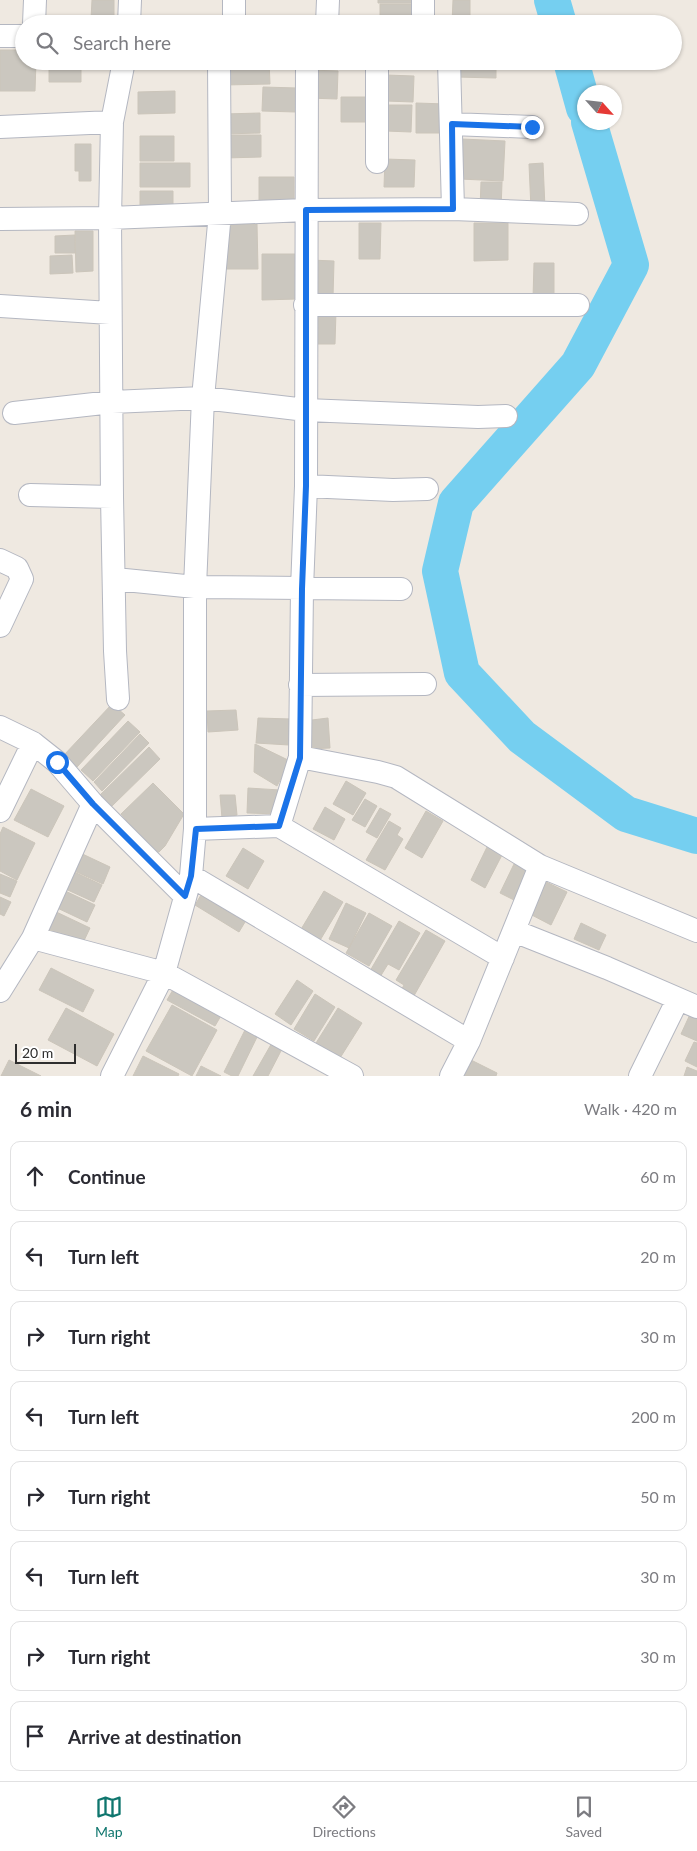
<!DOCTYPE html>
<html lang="en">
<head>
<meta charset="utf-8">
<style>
  :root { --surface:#fff; --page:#f2f2f3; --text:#2b2b33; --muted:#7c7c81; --line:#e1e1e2; --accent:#0f766e }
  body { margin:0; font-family:Lato,sans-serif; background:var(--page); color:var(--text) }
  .compass { position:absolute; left:577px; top:85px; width:45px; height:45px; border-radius:50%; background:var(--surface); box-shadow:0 1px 4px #0004; rotate:117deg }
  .scale { position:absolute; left:15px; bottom:12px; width:61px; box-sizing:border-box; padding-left:5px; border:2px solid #2e2e2e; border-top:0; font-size:14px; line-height:18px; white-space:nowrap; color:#2e2e2e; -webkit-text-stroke:4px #fff; paint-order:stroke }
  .stop { position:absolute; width:15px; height:15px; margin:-11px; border:4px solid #1a73e8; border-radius:50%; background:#fff }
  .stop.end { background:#1a73e8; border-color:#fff; box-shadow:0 1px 5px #0008 }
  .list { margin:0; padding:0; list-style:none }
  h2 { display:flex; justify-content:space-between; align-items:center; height:65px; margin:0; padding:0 20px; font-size:21px }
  h2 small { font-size:16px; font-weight:400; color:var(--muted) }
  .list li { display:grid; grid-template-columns:32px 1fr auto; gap:15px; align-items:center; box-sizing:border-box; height:70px; margin:0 10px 10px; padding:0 10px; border:1px solid var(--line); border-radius:10px }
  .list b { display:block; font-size:19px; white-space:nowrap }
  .list em { font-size:16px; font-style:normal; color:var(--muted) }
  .icon { flex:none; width:28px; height:28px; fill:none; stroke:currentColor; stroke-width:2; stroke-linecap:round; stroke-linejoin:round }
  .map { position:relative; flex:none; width:697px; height:1076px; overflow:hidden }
  .search { position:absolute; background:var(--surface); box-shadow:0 1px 4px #0004; left:15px; right:15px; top:15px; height:55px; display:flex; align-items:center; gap:12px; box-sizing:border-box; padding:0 18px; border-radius:28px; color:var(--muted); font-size:19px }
  .sheet { height:705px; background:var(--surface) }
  nav { display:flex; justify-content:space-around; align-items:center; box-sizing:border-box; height:70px; border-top:1px solid var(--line); background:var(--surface); font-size:14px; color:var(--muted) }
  nav a { display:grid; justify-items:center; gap:2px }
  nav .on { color:var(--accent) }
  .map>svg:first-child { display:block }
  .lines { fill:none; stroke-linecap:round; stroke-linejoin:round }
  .river { stroke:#75cff0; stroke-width:36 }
  .building { fill:#cbc7bf; stroke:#cbc5ba }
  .street-casing { stroke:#b4b7c1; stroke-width:24 }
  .street { stroke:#fff; stroke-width:22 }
  .route { stroke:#1a73e8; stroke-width:6 }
</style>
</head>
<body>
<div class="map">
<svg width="697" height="1076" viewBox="0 0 697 1076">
  <rect width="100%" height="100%" fill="#efe9e1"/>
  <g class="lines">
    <path class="river" d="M552 0 559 24
      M571 61 584 108
      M589 122 631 265 578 365 456 503 440 571 462 673 522 737 626 814 697 836"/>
  </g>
  <path class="building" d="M92 0H114V20L91 19Z
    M378 0H417V3H378Z
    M453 0H470V24H452Z
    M380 4H415V24H380Z
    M0 50H24V61H36L35 91H0Z
    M49 61H81V82H49Z
    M142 61H176V69H142Z
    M225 61H269L270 84 225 85Z
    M457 61H496V78L456 77Z
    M309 70 338 71 337 99 308 98Z
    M386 75 414 76 413 102 386 101Z
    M263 87 297 88 296 112 262 111Z
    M175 91V113L138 114V92Z
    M341 97H368V122H341Z
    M416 103 446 104 445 133H416Z
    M386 105H412L411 132 386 131Z
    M260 113V133L224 134V114Z
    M225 135H261V157L225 158Z
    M140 136H174V161H140Z
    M462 139 505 141 503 181 460 179Z
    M75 144H91V181H79V171H75Z
    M385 159 415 160 414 187H384Z
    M140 163H190V187H140Z
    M543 163 545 208 531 209 529 164Z
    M259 177H294V207L259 206Z
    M481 182H502L501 210 480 209Z
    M140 191H173V215H140Z
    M359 223H381L380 259H359Z
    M474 223H508V260L474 261Z
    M257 224 258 269H220V225Z
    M75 231H93V271L76 272Z
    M75 235V253H55V236Z
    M262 254H297V299L262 300Z
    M72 255 73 273 50 274V256Z
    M310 260 334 261 333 297H309Z
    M534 263H554V299H533Z
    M309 311H336L335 344H309Z
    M112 704 125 715 77 767 64 755Z
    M236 710 238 730 208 732 207 711Z
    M258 718 291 719 289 745 256 743Z
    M328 718 330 748 307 749 304 721Z
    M128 721 140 732 93 781 81 770Z
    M140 734 149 743 102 791 94 782Z
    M255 744 290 761 277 786 254 772Z
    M149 747 160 759 112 806 100 795Z
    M346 781 366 793 353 815 333 804Z
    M153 783 184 814 165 846 159 852H153L121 814Z
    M248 788 280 790 279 814 247 813Z
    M31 789 64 806 48 837 14 820Z
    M220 795H235L237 815 222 818Z
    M365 799 377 806 365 827 352 820Z
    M325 807 345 819 334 840 313 829Z
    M380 808 391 814 377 838 366 832Z
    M426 811 443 821 422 858 405 848Z
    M389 821 401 828 397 835 403 839 385 870 366 860Z
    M3 827 35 843 17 880 0 871V834Z
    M488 845 503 853 485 888 471 880Z
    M243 848 264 861 248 889 226 876Z
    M76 851 110 867 103 884 68 868Z
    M515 862 533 871 518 902 500 893Z
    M68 869 102 885 94 902 59 886Z
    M0 874 17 881 10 897 0 893Z
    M544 881 567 892 551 925 528 913Z
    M61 889 95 905 87 922 53 906Z
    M324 891 343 902 319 942 300 931Z
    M201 895 245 922 239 932 195 905Z
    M0 897 11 902 4 916 0 914Z
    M346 903 366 913 349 948 329 939Z
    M50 909 90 928 81 947 41 928Z
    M369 913 392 926 369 966 346 953Z
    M399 921 420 933 399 970 388 964 380 977 370 971Z
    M581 923 606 935 599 950 574 939Z
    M426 930 445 941 411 1001 399 994 404 985 396 980Z
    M51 968 94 990 83 1012 39 990Z
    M297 980 313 991 291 1025 275 1014Z
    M174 988 222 1014 215 1026 167 1000Z
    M315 994 335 1007 314 1041 294 1029Z
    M172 1005 217 1030 192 1076 146 1051Z
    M66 1008 114 1034 97 1066 48 1040Z
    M338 1008 362 1023 340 1058 316 1043Z
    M692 1010 697 1013V1041L681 1034Z
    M247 1026 259 1033 238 1076H232L224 1072Z
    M273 1041 283 1047 268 1076H253Z
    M694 1042 697 1043V1067L685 1061Z
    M143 1056 179 1074 178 1076H133Z
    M469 1059 497 1073 496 1076H460Z
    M9 1060 41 1076H1Z
    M201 1066 221 1076H196Z
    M687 1067 697 1071V1076H684Z"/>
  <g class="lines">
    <g class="street-casing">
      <path id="street" d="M34 24 35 0
        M129 24 130 0
        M234 24V0
        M327 24 328 0
        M423 24V0
        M0 36H24
        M377 61V162
        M449 61 453 209
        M451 124 532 127
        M0 127 112 122
        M0 219 110 218 306 210 453 209 577 214
        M305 305H578
        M0 306 110 313
        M14 413 112 402 203 398 306 410 478 417 506 416
        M306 486 393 490 427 489
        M30 495 112 497
        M0 560 17 568 22 579 0 626
        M115 579 195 587 401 589
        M300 685 425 684
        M118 699 115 651 112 497 110 218 112 122 124 61
        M0 727 33 743 57 762 93 804 185 896
        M300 757 378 772 396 777 540 866 697 931
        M0 811 33 743
        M279 826 300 757 302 589 306 486 307 61
        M195 829 279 826 503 958
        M191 876 195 829V587L203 398 220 213 219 61
        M514 931 607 968 697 1007
        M33 938 93 804
        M0 991 33 938 164 973 191 876 469 1041
        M112 1076 164 973 352 1076
        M451 1076 469 1041 540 866
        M640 1076 678 999"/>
    </g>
    <use href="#street" class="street"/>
  </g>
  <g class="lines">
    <path class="route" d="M57 762 93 804 185 896 191 876 196 829 279 826 300 758 302 589 306 486V210L453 209 452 124 532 127"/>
  </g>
</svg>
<svg class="compass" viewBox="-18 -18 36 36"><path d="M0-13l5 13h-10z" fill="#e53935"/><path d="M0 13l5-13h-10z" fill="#7c7c81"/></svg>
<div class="scale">20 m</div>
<div class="stop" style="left:57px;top:762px"></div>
<div class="stop end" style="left:532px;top:127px"></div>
<div class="search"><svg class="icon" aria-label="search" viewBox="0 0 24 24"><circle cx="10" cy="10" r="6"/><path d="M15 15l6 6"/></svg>Search here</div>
</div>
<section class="sheet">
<h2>6 min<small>Walk · 420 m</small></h2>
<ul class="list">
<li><svg class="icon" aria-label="ahead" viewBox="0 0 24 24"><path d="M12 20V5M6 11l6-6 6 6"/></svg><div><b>Continue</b></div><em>60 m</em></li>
<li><svg class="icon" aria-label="left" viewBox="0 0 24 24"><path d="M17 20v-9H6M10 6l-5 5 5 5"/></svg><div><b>Turn left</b></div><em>20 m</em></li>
<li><svg class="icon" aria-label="right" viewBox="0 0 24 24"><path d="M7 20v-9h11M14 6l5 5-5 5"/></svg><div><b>Turn right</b></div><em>30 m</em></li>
<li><svg class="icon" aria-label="left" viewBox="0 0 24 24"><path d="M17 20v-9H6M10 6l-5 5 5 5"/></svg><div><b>Turn left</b></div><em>200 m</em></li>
<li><svg class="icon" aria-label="right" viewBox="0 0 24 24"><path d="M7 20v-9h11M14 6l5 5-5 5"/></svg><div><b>Turn right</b></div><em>50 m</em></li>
<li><svg class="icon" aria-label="left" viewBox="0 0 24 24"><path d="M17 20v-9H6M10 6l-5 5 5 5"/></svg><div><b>Turn left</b></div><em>30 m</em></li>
<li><svg class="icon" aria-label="right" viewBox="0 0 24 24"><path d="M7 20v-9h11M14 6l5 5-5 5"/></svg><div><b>Turn right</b></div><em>30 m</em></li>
<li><svg class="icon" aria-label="arrive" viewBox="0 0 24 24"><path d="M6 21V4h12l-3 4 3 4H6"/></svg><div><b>Arrive at destination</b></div></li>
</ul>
</section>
<nav>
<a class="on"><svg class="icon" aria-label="map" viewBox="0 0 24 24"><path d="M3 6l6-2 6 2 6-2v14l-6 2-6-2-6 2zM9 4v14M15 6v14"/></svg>Map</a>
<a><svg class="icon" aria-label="directions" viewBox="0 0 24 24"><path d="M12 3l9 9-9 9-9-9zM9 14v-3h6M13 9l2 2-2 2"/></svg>Directions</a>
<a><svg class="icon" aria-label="saved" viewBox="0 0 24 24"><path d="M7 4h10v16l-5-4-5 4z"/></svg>Saved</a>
</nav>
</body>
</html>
